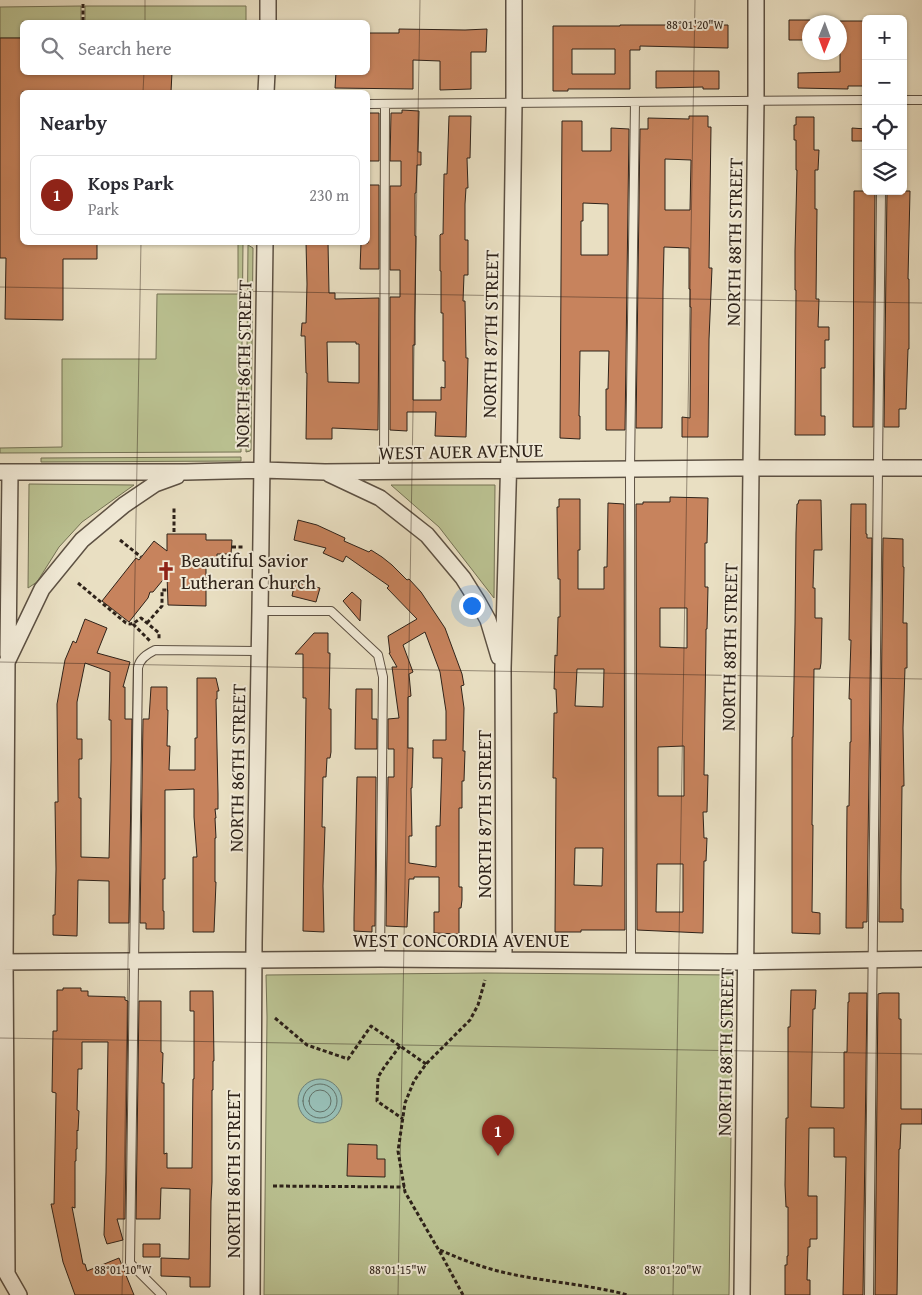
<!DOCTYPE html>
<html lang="en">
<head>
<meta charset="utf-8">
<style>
  :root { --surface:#fff; --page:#f2f2f3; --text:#2b2b33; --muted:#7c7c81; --line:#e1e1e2; --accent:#8f2418 }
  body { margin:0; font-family:"Gentium Book Plus",serif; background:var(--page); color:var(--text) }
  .controls { position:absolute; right:15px; top:15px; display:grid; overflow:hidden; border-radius:8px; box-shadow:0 1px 4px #0004 }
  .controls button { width:45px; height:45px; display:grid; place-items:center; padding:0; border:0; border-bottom:1px solid var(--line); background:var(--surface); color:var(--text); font:25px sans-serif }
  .compass { position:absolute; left:802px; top:15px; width:45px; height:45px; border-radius:50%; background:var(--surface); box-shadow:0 1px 4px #0004; rotate:181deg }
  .you { position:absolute; left:471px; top:605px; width:18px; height:18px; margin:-12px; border:4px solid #fff; border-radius:50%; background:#1a73e8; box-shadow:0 0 0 8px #1a73e833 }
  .badge { display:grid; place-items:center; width:32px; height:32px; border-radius:50%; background:var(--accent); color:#fff; font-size:16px; font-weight:700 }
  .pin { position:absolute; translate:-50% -41px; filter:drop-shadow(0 1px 2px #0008) }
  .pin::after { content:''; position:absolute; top:26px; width:18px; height:15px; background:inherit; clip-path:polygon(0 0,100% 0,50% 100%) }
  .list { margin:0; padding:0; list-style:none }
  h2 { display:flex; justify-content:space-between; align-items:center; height:65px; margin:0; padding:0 20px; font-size:21px }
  h2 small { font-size:16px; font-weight:400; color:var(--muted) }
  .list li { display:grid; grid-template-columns:32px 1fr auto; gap:15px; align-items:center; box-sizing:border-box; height:80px; margin:0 10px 10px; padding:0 10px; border:1px solid var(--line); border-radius:8px }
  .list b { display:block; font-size:19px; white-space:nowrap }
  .list p { margin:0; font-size:16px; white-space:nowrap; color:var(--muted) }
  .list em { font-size:16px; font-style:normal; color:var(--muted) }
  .icon { flex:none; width:28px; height:28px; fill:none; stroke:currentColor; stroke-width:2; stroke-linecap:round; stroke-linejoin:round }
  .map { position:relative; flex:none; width:922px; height:1295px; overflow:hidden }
  .search { position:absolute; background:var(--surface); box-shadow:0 1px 4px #0004; left:20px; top:20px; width:350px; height:55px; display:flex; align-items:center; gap:12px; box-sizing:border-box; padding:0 18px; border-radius:8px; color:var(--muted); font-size:19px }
  .panel { position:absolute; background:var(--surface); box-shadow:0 1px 4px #0004; left:20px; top:90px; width:350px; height:155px; border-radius:8px }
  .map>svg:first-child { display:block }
  .green { fill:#bac191; stroke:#747255 }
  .water { fill:#97bdb4; stroke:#6d7f76 }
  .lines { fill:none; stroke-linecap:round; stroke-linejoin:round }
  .shore { stroke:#627066; stroke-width:1 }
  .building { fill:#c7835d; stroke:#2e2219; fill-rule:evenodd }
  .lane-casing { stroke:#5d5143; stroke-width:10 }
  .street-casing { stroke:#5d5143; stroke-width:18 }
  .path { stroke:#2e2219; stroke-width:3; stroke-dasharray:4 2.5; stroke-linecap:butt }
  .lane { stroke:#f1ead7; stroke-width:8 }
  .street { stroke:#f1ead7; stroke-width:15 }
  .ticks { fill:none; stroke:#2e2219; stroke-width:1; stroke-opacity:0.45 }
  .labels { text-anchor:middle; stroke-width:4; stroke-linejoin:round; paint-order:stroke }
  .street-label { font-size:19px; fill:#2e2219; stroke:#f1ead7 }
  .poi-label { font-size:19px; fill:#2e2219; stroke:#f1ead7; text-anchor:start }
  .ticks-label { font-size:12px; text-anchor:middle; fill:#2e2219; stroke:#f1ead7; stroke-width:4; stroke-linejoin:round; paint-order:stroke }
</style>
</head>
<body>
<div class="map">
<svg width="922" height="1295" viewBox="0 0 922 1295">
  <rect width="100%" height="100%" fill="#e9dfc2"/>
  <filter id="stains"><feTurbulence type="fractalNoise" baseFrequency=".004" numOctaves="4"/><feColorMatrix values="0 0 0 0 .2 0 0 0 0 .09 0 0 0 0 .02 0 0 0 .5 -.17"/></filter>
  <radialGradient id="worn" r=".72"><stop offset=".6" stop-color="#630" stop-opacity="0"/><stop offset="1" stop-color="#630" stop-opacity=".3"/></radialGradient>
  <path class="green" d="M81 6V22H22V38H0V7Z
    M85 6H246V22H85Z
    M238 243H243L241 452 0 453V448L62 447V359H156L157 294H238Z
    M248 245 253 248 251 450 250 451 246 452Z
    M241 457V461L41 462V458Z
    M29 484 134 485 82 522 59 547 37 582 28 588Z
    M391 485H495L494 598 439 527Z
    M487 973 733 975 729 1295H264L267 1017 266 975Z"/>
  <path class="water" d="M298 1101a22 22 0 1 1 44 0a22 22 0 1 1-44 0Z"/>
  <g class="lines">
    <path class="shore" d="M303 1101a17 17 0 1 1 34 0a17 17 0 1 1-34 0Z
      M309 1101a11 11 0 1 1 22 0a11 11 0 1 1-22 0Z"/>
  </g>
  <path class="building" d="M789 20H810V40H789Z
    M840 21H866V86H848V89L798 88V73L840 72Z
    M620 25H728V48L640 46V50H630V89H568V91H553V26H620ZM572 49H615V74H572Z
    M399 29 465 30 487 29 486 52H471V89L440 90V61L413 60V89L335 88 336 72H368V33H399Z
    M0 38H22V72H172L171 92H22V242H97V259H63V320L5 319 6 258H0Z
    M656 71H719V89H703V87L656 88Z
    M402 110 419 111 418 152H421V165H417L416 193H415V236H416L415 315V345H413V400H441V387L445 388V361H443V313H441V271H440V235L441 234H443L444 174H447L449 116H471L470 158H467L468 188H466L465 204V240H468V275H464L463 301H465L466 358H468L466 437 435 436 436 412H407V431L390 430V297H400V270H390V186H401V161H390L391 113H402Z
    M368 113H379V161H368Z
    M689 116H708V127H711L709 268H712L709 339 708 437H682V417L690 418 691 307H690V289H689V248L664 247 663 291 662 428H636L640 129H648V118L689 119ZM665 159 691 160 690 210H665Z
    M796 117H814V150H819L818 170H815V209H817L816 299H819L818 327H829V340H825V368H821V416H825V435H795L796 290H795V251L797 170H796V140H794V125H796Z
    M562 121H582V151H611V128L629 129 625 430H606V389H608L609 351H580L579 416H580V439L560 438ZM583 203 608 204V255H581V221H583Z
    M852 128 866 129V141H852Z
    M368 185H379V269H360L361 243H368Z
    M854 191H875L873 427H853Z
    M887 191H910L908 279H909V349H908L906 409H899V427H884Z
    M306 242H328L329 293H335V299L379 298 378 430 332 428V439H306L307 373H306L305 336H301L302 323H306L307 284ZM327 342H356V344H359V383L328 382Z
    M670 497 708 498 707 543H705V587H708L707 629H706V638L704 775H708L707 812H703L704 838H707L706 861H704L703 933 637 930 636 504H643V502H670ZM660 608H687V648L660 647ZM684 746V796H658V747ZM657 864H683V912H656Z
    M559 499H580V550H578V589H604V567H607L608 503 624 504 625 930H581V932H555L556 778H553L554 713H557L556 689H554L555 655 557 656 558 617H560V579H558L557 507H559ZM577 669H604L603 707 575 706ZM575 848H603L602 886 574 885Z
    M799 500H821L822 550H814L813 588H815V618H822L821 663 820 669H814L812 825H813L812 912 820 913V934L792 933V737H793L795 624 796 533 797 504H798Z
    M851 504H866V534H867V538H872L867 922H863V928H846L847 806H849L850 742H851V699H849L851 640H849Z
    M298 520 317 525 345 538 344 541 369 552 371 550 382 557 392 565 407 580 409 579 421 592 445 628 462 674 464 685 461 686 464 708 463 751H465L464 781H462V808H459V887H462V900L461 908H459V934L434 933V912H439V877H414V879H409L407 927 386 926 388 777H394V749H388V719L399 718 392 667H397L389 653H390L388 636 417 619 387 588 389 586 346 556 343 562 323 553 326 548 294 540ZM425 632 440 672 446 711V740H433V758H442L440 826H436V867L409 863V836H412L411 788H412L413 748H408V697L411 696 409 674 413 672 403 645Z
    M167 534H206V540H232L231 554H217V560H206V606L168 605 167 575 153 592H150L148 598 129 622 102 601 136 558 139 560 154 541 167 551Z
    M883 538 903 539V567H904L903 623H907V668H905L903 728 904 786H902L901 876V909H903V922H879Z
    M295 582 320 588 316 602 292 596Z
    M352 592 361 600 360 621 343 601Z
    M85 619 107 628 97 653 130 662 123 687H125V719H132L129 923H109V881L78 880 77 936 53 935V915H55L56 869 55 802H58L57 704 65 660 73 641 76 643ZM85 663 110 672 109 720H111V760L109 858 81 857V798H79V759H82V739H77V702Z
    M314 633H328V653H330L329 709H331V752L330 758H327L326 777H323L322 827H325L323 886 324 932 303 931 306 698H303V654H295Z
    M197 678H216L219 691H217V699H216L218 794V809H215L216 818H215L216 838H215V882H216L214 932H193V857H197L194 817V789L165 790V879H163V911H164V929H146V923H140L143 719H149L151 687H167V710H168L167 746H170L169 770H195V738H197Z
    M356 689H372V719H377V749H355Z
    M357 777H376L375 926H372V932L354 931V918Z
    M63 988H81V991H88V996L125 997V1000L128 1001 125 1219H117L123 1240 107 1244 104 1235 106 1173 108 1042H82V1069H78L77 1110 79 1111 78 1131 77 1130V1149H76V1161H75V1208L72 1207 83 1264H85L87 1271 119 1258 134 1295H75L63 1262 51 1204H54L56 1093 52 1092 53 1031H57V990H63Z
    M791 990H816L815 1009H813L811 1107 844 1108V1052H847L848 1002H849V993H867L863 1295H843L846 1157H834V1128H809L808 1196H817V1239H810V1247H808L807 1280H810V1295H785V1265H787V1256H788V1207H786L785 1185 786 1118H788V1027H790Z
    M190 991H213L214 1061H213V1090H212V1182L211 1201 210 1287H190V1277L161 1276V1258L189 1259 190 1189 161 1188 160 1219H136L139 1001H161V1052L163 1053 162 1083H164V1154L167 1153V1168H192L193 1079H194V1011H190Z
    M882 993H899V1019H901V1109H922V1124H901L900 1149H899L897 1295H875L878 994Z
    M348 1144 377 1145V1159H385V1177L347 1176Z
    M143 1244H160V1257H143Z"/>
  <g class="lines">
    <g class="lane-casing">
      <path id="lane" d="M903 100H922
        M368 104 866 100
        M384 472 385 104
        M260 611H331L378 655 383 677 380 959
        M631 960 630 469 635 102
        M162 1295 130 1263 138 668C139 659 147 654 155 650L259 651
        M869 1295 881 191"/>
    </g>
    <g class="street-casing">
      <path id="street" d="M268 22V0
        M266 92 267 72
        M0 472H186L262 470 325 472 734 468H922
        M329 474 380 498 427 535 463 578 478 602 488 620 499 657
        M8 655 10 472
        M504 959 503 668 509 453 514 104V0
        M0 962 380 959 727 962 922 959
        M19 1295 7 1274 5 962 7 662 42 589 82 540 124 505 155 484 177 476
        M252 1295 254 943 260 611 265 242
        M742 1295 751 468 756 100V0"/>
    </g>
    <path class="path" d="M83 4V22
      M174 532V508
      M120 540 141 557
      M232 547H243
      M78 583 126 623C133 626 136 621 141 618L159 633V640
      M147 623 162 606V590H167
      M133 624 150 641
      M275 1018 307 1045 348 1059 371 1026 426 1064
      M400 1046 385 1066 378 1077 377 1101 403 1119
      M273 1186 405 1187
      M440 1250C460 1259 481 1267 502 1272 544 1282 587 1284 628 1295
      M463 1295 441 1254 405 1192 398 1151 405 1103 414 1081 426 1064 470 1020 478 1005 485 980"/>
    <use href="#lane" class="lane"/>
    <use href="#street" class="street"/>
  </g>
  <path class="ticks" d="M145 22V0M143 92 144 72M0 287 922 303M0 662 922 679M0 1038 922 1054M122 1295 141 242M398 1295 420 0M673 1295 695 0"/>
  <defs>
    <g id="church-bare" transform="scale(1.5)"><path d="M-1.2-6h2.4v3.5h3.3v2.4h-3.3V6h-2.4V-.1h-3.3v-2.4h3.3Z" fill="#8f2418" stroke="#f1ead7" stroke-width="2.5" paint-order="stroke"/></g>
  </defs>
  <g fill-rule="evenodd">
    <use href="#church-bare" x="166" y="571"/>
  </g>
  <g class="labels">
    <g class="street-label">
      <text transform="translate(734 242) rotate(-89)" y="7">NORTH 88TH STREET</text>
      <text transform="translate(490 334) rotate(-89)" y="7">NORTH 87TH STREET</text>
      <text transform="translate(243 364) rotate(-89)" y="7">NORTH 86TH STREET</text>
      <text transform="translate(461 451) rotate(-1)" y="7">WEST AUER AVENUE</text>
      <text transform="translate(729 647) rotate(-89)" y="7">NORTH 88TH STREET</text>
      <text transform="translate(237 768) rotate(-89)" y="7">NORTH 86TH STREET</text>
      <text transform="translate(484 814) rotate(-90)" y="7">NORTH 87TH STREET</text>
      <text x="461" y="947">WEST CONCORDIA AVENUE</text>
      <text transform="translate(725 1052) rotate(-89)" y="7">NORTH 88TH STREET</text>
      <text transform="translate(233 1174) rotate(-90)" y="7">NORTH 86TH STREET</text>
    </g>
    <g class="poi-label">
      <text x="181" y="567">Beautiful Savior<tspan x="181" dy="22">Lutheran Church</tspan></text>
    </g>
  </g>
  <g class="ticks-label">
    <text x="695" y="29">88°01'20"W</text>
    <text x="123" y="1274">88°01'10"W</text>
    <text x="398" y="1274">88°01'15"W</text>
    <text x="673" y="1274">88°01'20"W</text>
  </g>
  <rect width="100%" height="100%" filter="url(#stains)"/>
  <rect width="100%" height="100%" fill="url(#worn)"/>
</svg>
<div class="controls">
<button>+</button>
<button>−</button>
<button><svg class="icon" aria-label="locate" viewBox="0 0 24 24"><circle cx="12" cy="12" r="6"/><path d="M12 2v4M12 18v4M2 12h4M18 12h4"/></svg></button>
<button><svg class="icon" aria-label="layers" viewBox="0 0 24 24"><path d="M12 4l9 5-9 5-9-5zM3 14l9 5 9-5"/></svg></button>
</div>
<svg class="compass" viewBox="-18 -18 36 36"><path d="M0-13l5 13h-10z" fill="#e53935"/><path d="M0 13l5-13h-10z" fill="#7c7c81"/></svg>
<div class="you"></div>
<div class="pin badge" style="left:498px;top:1156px">1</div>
<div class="search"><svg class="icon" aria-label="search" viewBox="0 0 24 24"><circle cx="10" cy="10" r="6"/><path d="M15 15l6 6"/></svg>Search here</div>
<section class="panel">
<h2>Nearby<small></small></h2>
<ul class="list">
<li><span class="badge">1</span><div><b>Kops Park</b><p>Park</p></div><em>230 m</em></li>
</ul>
</section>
</div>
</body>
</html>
